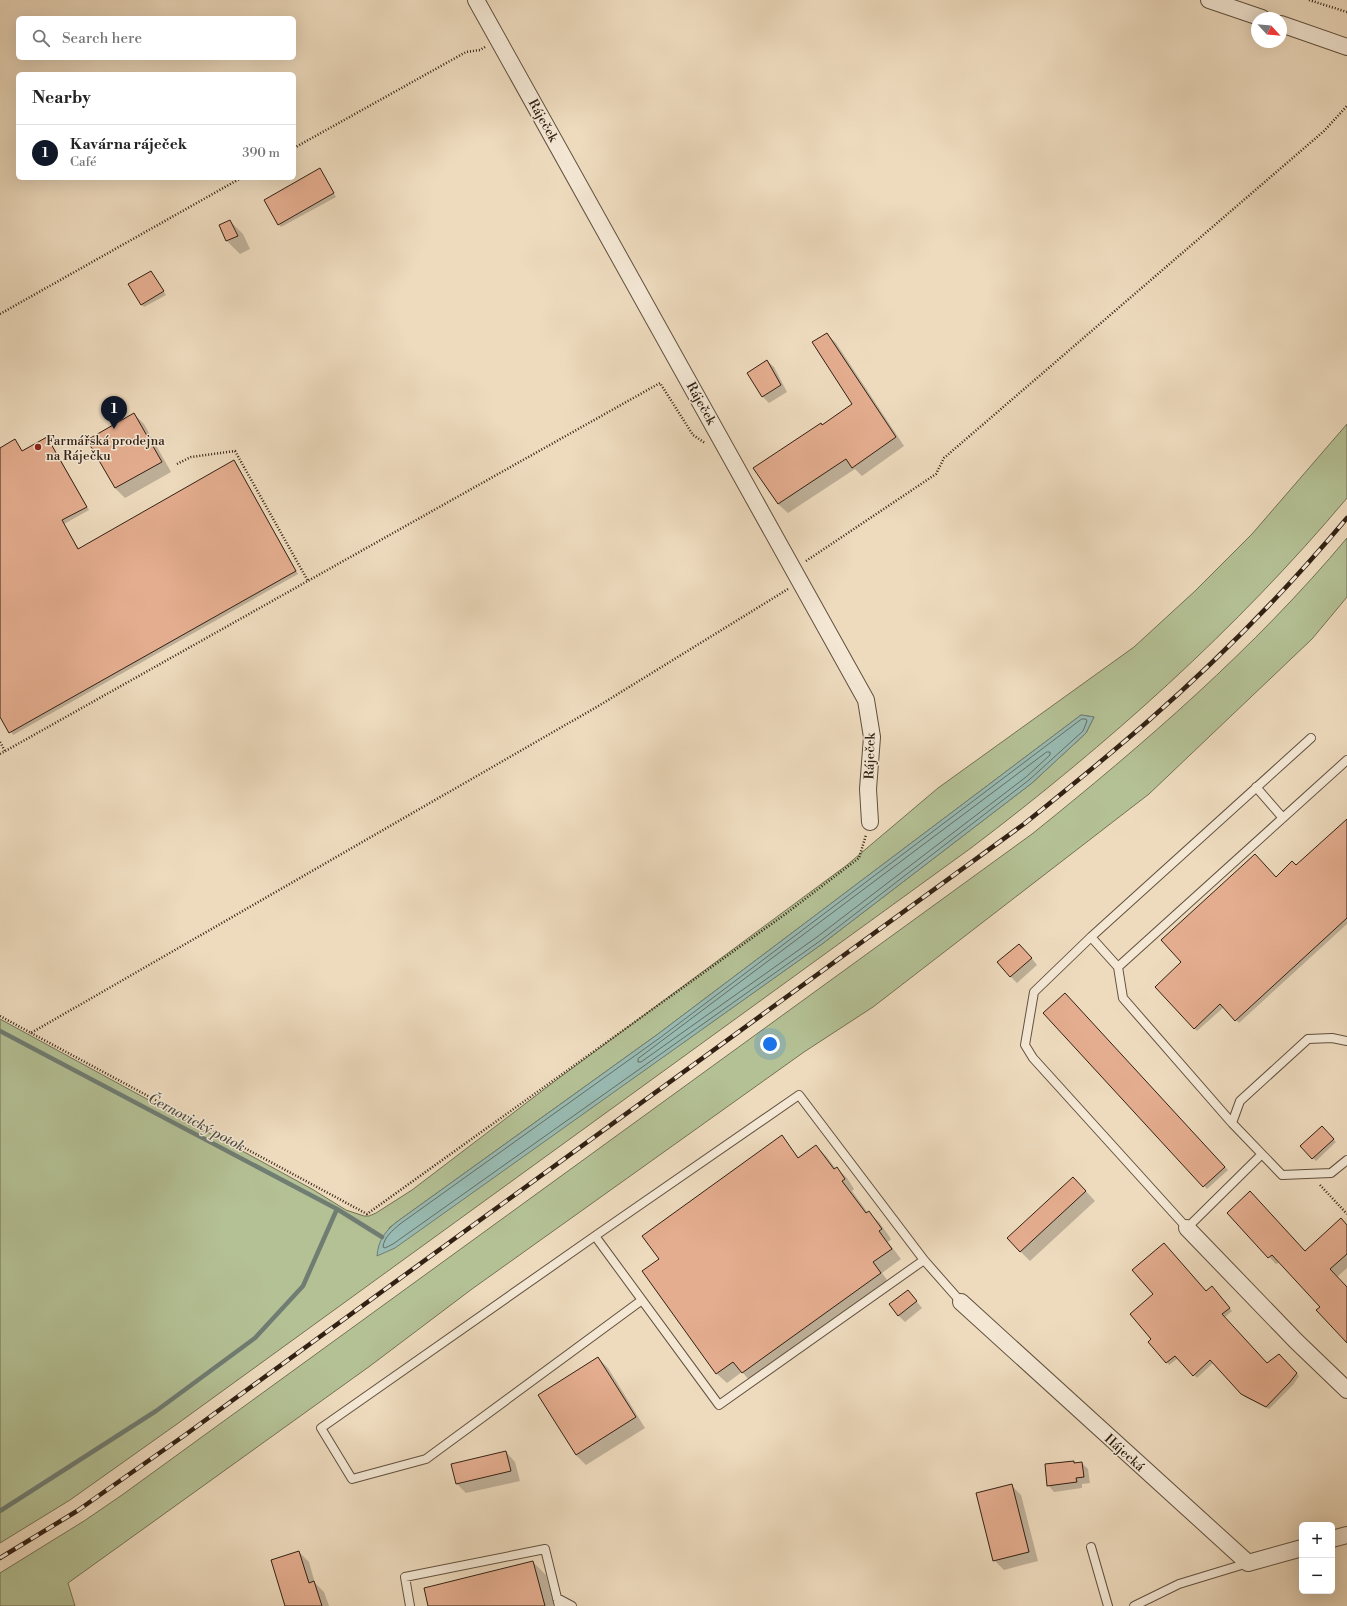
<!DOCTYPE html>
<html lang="en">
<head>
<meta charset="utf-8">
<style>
  :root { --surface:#fff; --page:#f2f2f2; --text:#222; --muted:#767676; --line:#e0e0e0; --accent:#111827 }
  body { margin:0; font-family:"Libre Bodoni",serif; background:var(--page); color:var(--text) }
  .controls { position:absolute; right:12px; bottom:12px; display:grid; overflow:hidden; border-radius:6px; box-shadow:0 4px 16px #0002 }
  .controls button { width:36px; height:36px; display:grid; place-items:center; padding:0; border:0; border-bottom:1px solid var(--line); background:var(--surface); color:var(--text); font:20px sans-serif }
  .compass { position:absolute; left:1251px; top:12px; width:36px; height:36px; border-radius:50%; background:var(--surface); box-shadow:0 4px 16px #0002; rotate:116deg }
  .you { position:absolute; left:770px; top:1044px; width:14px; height:14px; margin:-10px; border:3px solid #fff; border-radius:50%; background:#1a73e8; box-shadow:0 0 0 6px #1a73e833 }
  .badge { display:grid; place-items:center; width:26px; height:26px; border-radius:50%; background:var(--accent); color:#fff; font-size:13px; font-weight:700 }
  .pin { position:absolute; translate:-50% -33px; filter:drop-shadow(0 1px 2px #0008) }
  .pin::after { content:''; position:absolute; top:21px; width:14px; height:12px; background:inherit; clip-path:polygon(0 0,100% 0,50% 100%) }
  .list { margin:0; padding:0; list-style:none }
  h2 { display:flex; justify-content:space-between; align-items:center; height:52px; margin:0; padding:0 16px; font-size:17px }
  h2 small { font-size:13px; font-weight:400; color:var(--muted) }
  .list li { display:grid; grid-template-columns:26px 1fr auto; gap:12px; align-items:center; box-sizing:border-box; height:56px; padding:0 16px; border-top:1px solid var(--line) }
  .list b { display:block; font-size:15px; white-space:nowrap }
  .list p { margin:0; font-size:13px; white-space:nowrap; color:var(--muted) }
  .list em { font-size:13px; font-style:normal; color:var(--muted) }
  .icon { flex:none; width:22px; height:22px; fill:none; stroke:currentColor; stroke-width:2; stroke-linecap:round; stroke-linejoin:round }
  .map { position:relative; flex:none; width:1347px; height:1606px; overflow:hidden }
  .search { position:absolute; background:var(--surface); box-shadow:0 4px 16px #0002; left:16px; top:16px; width:280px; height:44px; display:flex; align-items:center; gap:10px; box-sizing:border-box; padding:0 14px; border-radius:6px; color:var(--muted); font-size:15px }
  .panel { position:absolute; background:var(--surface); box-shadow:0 4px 16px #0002; left:16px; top:72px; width:280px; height:108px; border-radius:6px }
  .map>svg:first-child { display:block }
  .green { fill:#b4c195; stroke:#737154; fill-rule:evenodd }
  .water { fill:#99bbb3; stroke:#707d73 }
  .shadow { fill:#0003 }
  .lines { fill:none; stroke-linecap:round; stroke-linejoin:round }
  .shore { stroke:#666e63; stroke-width:1 }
  .stream { stroke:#707d73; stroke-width:4.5 }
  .building { fill:#e4ad8f; stroke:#322113 }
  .service-casing { stroke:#61503e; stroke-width:10 }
  .minor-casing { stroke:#61503e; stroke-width:18 }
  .path { stroke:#322113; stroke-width:2.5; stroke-dasharray:1 2; stroke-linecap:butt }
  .service { stroke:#f4e8d5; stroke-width:8 }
  .minor { stroke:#f4e8d5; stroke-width:16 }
  .rail-casing { stroke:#322113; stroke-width:4.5 }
  .rail { stroke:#f4e8d5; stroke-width:3; stroke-dasharray:9; stroke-linecap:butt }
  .poi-dot { fill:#8f2418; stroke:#f4e8d5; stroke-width:1.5 }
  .labels { text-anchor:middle; stroke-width:3; stroke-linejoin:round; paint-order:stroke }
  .street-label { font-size:13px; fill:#322113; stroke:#f4e8d5 }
  .poi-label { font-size:13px; fill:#322113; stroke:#f4e8d5; text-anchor:start }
  .water-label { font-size:14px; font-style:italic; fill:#514f43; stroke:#f4e8d5 }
</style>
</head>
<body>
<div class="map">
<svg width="1347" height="1606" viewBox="0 0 1347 1606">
  <rect width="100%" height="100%" fill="#eedbbe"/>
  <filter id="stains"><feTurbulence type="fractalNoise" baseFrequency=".005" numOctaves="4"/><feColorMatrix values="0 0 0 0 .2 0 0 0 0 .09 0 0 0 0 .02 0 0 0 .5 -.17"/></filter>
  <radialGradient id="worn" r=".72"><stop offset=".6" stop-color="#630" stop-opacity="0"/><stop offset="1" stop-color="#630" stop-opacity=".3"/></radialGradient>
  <path class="green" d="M1347 424V498C1236 630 1108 744 971 848L177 1424 70 1500 0 1543V1019L312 1189 346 1210 364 1216H369L376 1213 412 1190 559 1078 847 865 938 788 1134 647 1195 591 1252 534ZM1081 715 1094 717 1086 733 1032 783 822 944 395 1247 389 1228 398 1221 658 1034Z
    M1347 538V597L1312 639 1149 794 873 1007 804 1052 472 1289 370 1366 68 1583 75 1606H0V1573L84 1521 122 1495 1032 834C1144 744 1254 649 1347 538Z"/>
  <path class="water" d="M1081 715 1094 717 1086 733 1032 783 822 944 395 1248 377 1256C378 1240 386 1230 398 1221L658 1034Z"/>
  <path class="shadow" d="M320 169 336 197 281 227 279 224Z
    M230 221 243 234 250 249 240 254 227 241 220 225Z
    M151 272 166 295 144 307 141 304Z
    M827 334 836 343 904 446 862 476 855 469 788 513 778 504 755 468 854 405Z
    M767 361 774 367 787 392 769 403 763 397Z
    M134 414 144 424 171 472 125 498 115 488Z
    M47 438 50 441 89 510 64 524 79 549 237 465 298 574 13 735 0 714V449L15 440 23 452Z
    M1347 819V924L1239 1023 1224 1007 1197 1031 1156 987 1276 878 1296 867Z
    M1026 951 1037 965 1017 983 1010 976Z
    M1065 995 1228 1170 1207 1189 1045 1013Z
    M1322 1127 1336 1142 1316 1161 1301 1146Z
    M781 1137 799 1158 816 1146 826 1156 836 1169 837 1168 847 1178 854 1189 852 1191 868 1213H869L879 1222 891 1239 888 1242 901 1259 882 1273 890 1284 752 1383 742 1372 727 1383 717 1374 644 1272 661 1259Z
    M1083 1188 1095 1201 1030 1261 1020 1251Z
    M1228 1213 1305 1252 1347 1226V1268L1337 1277 1347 1288V1341L1321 1307 1280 1262 1276 1264Z
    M908 1291 922 1308 905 1322 898 1315Z
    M1214 1291 1232 1311 1224 1318 1267 1364 1279 1355 1299 1376 1293 1385 1269 1409 1245 1397 1213 1363 1197 1378 1178 1358 1169 1365 1167 1362 1206 1292Z
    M598 1358 608 1368 645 1428 586 1465 576 1455 539 1395Z
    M506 1452 515 1462 520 1481 466 1493 456 1483Z
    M1074 1462 1076 1464 1082 1463 1088 1469 1090 1483 1082 1484V1488L1054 1492 1048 1485 1046 1465Z
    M1011 1485 1021 1495 1038 1561 1004 1570 994 1560Z
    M299 1552 309 1562 315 1583 324 1592 329 1606H287Z
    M533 1562 546 1575 554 1606H429Z"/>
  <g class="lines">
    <path class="shore" d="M1082 719H1086L1087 721 1083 731 1029 780 820 941 393 1244 385 1248 383 1247C384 1237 393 1230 400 1224L661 1037Z
      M1047 752H1050V755L1026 777 817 937 641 1062H638V1059Z"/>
    <path class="stream" d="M0 1031 337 1209 382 1237
      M0 1511 156 1411 255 1338 303 1286 337 1209"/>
  </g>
  <path class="building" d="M320 168 334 193 278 225 264 200Z
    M230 220 238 236 226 241 219 225Z
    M151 271 164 291 141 305 128 284Z
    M827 333 896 437 852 468 846 459 778 504 753 468 821 423 822 425 852 404 812 342Z
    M767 360 781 385 762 397 747 373Z
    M134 413 162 462 115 488 87 440Z
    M47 437 87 507 62 520 78 549 234 460 296 571 9 733 0 717V448L15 439 22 451Z
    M1347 819V918L1235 1021 1220 1004 1194 1029 1155 987 1181 962 1161 940 1255 854 1276 877 1292 861 1296 865Z
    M1019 944 1032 958 1010 977 997 962Z
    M1065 993 1225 1167 1203 1187 1043 1013Z
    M1322 1126 1334 1139 1312 1159 1300 1146Z
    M782 1135 798 1158 816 1145 834 1169 837 1167 845 1179 842 1181 866 1213 869 1211 882 1229 879 1231 892 1249 873 1262 881 1273 742 1373 733 1362 716 1374 642 1271 659 1259 642 1236Z
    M1073 1177 1086 1191 1020 1252 1007 1238Z
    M1250 1191 1305 1251 1341 1218 1347 1225V1254L1330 1269 1347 1287V1343L1316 1310 1320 1307 1272 1255 1268 1258 1227 1213Z
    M1164 1243 1206 1291 1212 1286 1230 1308 1222 1314 1267 1363 1279 1354 1297 1373 1290 1382 1266 1407 1241 1394 1210 1360 1193 1376 1175 1356 1166 1363 1148 1342 1151 1339 1130 1314 1153 1294 1132 1270Z
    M908 1290 917 1301 898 1316 889 1304Z
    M598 1357 636 1417 576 1455 538 1395Z
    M506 1451 511 1471 456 1484 451 1464Z
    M1074 1461V1463L1082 1462 1084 1477 1076 1478 1077 1482 1047 1486 1045 1464Z
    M1012 1484 1029 1552 993 1561 976 1493Z
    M299 1551 309 1583 314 1581 322 1606H285L271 1560Z
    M533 1561 545 1606H428L424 1588Z"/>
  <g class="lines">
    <g class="service-casing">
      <path id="service" d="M1347 760 1118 967 1123 998 1232 1123 1282 1175 1331 1173 1347 1160
        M1256 787 1283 818
        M1091 937 1034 992 1025 1045 1033 1058 1187 1228 1261 1155
        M1118 967 1091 937 1311 738
        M1232 1123 1240 1101 1308 1039 1332 1038 1347 1041
        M595 1236 321 1428 352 1479 426 1459 642 1300
        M924 1260 719 1405 595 1236 799 1095 924 1260 961 1302
        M1091 1547 1108 1606
        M557 1598 572 1606
        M410 1606 405 1577 545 1549 559 1606
        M1134 1606 1179 1584 1248 1563"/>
    </g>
    <g class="minor-casing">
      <path id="minor" d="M476 0 866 700 872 737 868 789 870 822
        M1209 0 1262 18
        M1281 24 1347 47
        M1187 1228 1296 1341 1347 1390
        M961 1302 1248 1563 1302 1548
        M1332 1539 1347 1535"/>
    </g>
    <path class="path" d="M1309 0 1347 12
      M294 148 466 52 480 50 485 47
      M0 314 241 178
      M177 464 191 457 235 451 308 581
      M806 561 936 474 944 458 1324 131 1347 106
      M0 742 5 751
      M0 754 660 383 693 435 705 443
      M0 1016 31 1033 600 705 788 589
      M31 1033 367 1214 784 915 859 858 866 835
      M1320 1185 1347 1214"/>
    <use href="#service" class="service"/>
    <use href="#minor" class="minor"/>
    <g class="rail-casing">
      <path id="rail" d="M0 1558 77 1511 185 1435 1024 824C1065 791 1107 757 1147 722 1219 659 1286 591 1347 518"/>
    </g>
    <use href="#rail" class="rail"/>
  </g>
  <circle class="poi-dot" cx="38" cy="447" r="4"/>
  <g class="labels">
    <g class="street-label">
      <text transform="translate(544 120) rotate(61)" y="5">Ráječek</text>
      <text transform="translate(702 403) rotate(61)" y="5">Ráječek</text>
      <text transform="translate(869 756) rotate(-88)" y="5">Ráječek</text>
      <text transform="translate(1125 1452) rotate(42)" y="5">Hájecká</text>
    </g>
    <g class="poi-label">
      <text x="46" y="445">Farmářská prodejna<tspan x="46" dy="15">na Ráječku</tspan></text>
    </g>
    <g class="water-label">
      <text transform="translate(197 1122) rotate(28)" y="5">Černovický potok</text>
    </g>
  </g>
  <rect width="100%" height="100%" filter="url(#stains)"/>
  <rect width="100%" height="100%" fill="url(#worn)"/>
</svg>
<div class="controls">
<button>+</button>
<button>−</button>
</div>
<svg class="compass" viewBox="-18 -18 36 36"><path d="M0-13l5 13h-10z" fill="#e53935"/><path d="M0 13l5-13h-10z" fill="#767676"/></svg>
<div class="you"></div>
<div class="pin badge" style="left:114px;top:429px">1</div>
<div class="search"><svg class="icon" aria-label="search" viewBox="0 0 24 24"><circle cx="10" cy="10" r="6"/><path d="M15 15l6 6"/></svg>Search here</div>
<section class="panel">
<h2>Nearby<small></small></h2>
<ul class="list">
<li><span class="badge">1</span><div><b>Kavárna ráječek</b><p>Café</p></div><em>390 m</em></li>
</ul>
</section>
</div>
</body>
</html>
